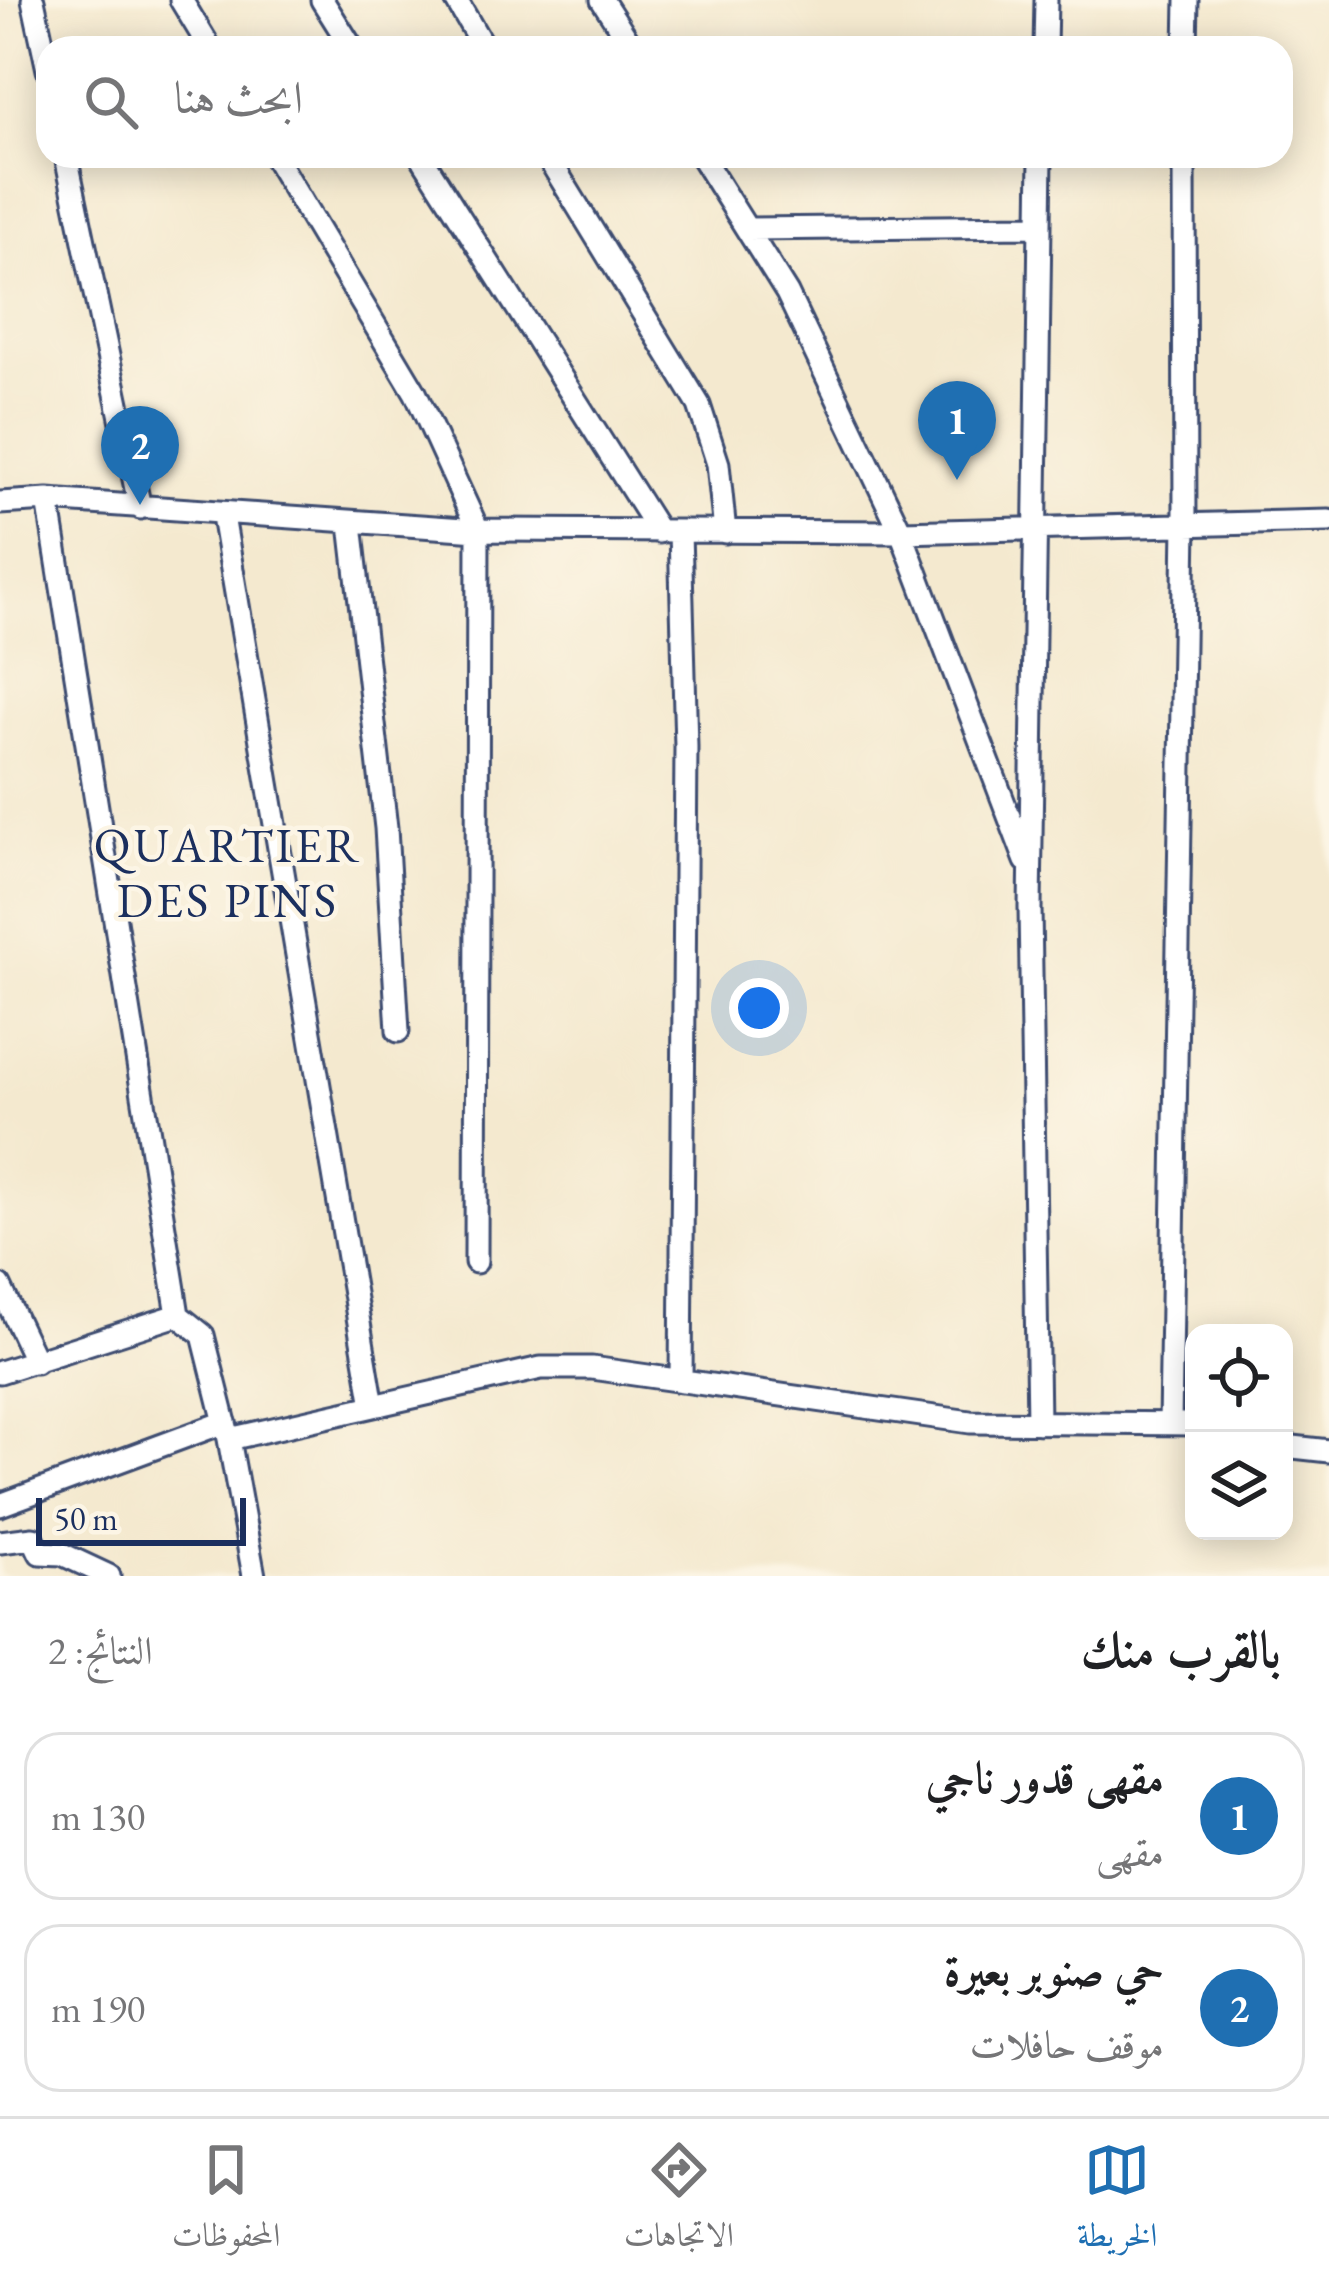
<!DOCTYPE html>
<html lang="ar">
<head>
<meta charset="utf-8">
<style>
  :root { --surface:#fff; --page:#f2f2f2; --text:#202124; --muted:#757577; --line:#e0e0e0; --accent:#1f6fb2 }
  body { margin:0; font-family:"EB Garamond",Amiri,serif; background:var(--page); color:var(--text); direction:rtl }
  .controls { position:absolute; right:36px; bottom:36px; display:grid; overflow:hidden; border-radius:24px; box-shadow:0 6px 30px #0003 }
  .controls button { width:108px; height:108px; display:grid; place-items:center; padding:0; border:0; border-bottom:3px solid var(--line); background:var(--surface); color:var(--text); font:60px sans-serif }
  .scale { position:absolute; left:36px; bottom:30px; width:210px; box-sizing:border-box; padding-left:12px; border:6px solid #1b2f5e; border-top:0; font-size:33px; line-height:42px; white-space:nowrap; color:#1b2f5e; -webkit-text-stroke:9px #fcf5e5; paint-order:stroke }
  .you { position:absolute; left:759px; top:1008px; width:42px; height:42px; margin:-30px; border:9px solid #fff; border-radius:50%; background:#1a73e8; box-shadow:0 0 0 18px #1a73e833 }
  .badge { display:grid; place-items:center; width:78px; height:78px; border-radius:50%; background:var(--accent); color:#fff; font-size:39px; font-weight:700 }
  .pin { position:absolute; translate:-50% -99px; filter:drop-shadow(0 3px 6px #0008) }
  .pin::after { content:''; position:absolute; top:63px; width:42px; height:36px; background:inherit; clip-path:polygon(0 0,100% 0,50% 100%) }
  .list { margin:0; padding:0; list-style:none }
  h2 { display:flex; justify-content:space-between; align-items:center; height:156px; margin:0; padding:0 48px; font-size:51px }
  h2 small { font-size:39px; font-weight:400; color:var(--muted) }
  .list li { display:grid; grid-template-columns:78px 1fr auto; gap:36px; align-items:center; box-sizing:border-box; height:168px; margin:0 24px 24px; padding:0 24px; border:3px solid var(--line); border-radius:36px }
  .list b { display:block; font-size:45px; white-space:nowrap }
  .list p { margin:0; font-size:39px; white-space:nowrap; color:var(--muted) }
  .list em { font-size:39px; font-style:normal; color:var(--muted) }
  .icon { flex:none; width:66px; height:66px; fill:none; stroke:currentColor; stroke-width:2; stroke-linecap:round; stroke-linejoin:round }
  .map { position:relative; flex:none; width:1329px; height:1576px; overflow:hidden; direction:ltr }
  .search { position:absolute; background:var(--surface); box-shadow:0 6px 30px #0003; left:36px; right:36px; top:36px; height:132px; display:flex; align-items:center; gap:30px; box-sizing:border-box; padding:0 42px; border-radius:36px; color:var(--muted); font-size:45px }
  .sheet { height:540px; background:var(--surface) }
  nav { display:flex; justify-content:space-around; align-items:center; box-sizing:border-box; height:168px; border-top:3px solid var(--line); background:var(--surface); font-size:33px; color:var(--muted) }
  nav a { display:grid; justify-items:center; gap:6px }
  nav .on { color:var(--accent) }
  .map>svg:first-child { display:block }
  .lines { fill:none; stroke-linecap:round; stroke-linejoin:round }
  .minor-casing { stroke:#3c4b6f; stroke-width:27 }
  .minor { stroke:#fff; stroke-width:21 }
  .labels { text-anchor:middle; stroke-width:9; stroke-linejoin:round; paint-order:stroke }
  .neighbourhood-label { font-size:48px; letter-spacing:3px; fill:#1b2f5e; stroke:#fcf5e5 }
</style>
</head>
<body>
<div class="map">
<svg width="1329" height="1576" viewBox="0 0 1329 1576">
  <rect width="100%" height="100%" fill="#fcf5e5"/>
  <filter id="ink" filterUnits="userSpaceOnUse"><feTurbulence type="fractalNoise" baseFrequency=".00833" numOctaves="2"/><feDisplacementMap in="SourceGraphic" scale="24" xChannelSelector="R" yChannelSelector="G"/><feConvolveMatrix kernelMatrix="1 2 1 2 8 2 1 2 1" color-interpolation-filters="sRGB"/></filter>
  <filter id="wash" filterUnits="userSpaceOnUse"><feTurbulence type="fractalNoise" baseFrequency=".004" numOctaves="4" result="noise"/><feDisplacementMap in="SourceGraphic" scale="48" xChannelSelector="R" yChannelSelector="G"/><feGaussianBlur stdDeviation="2.7" result="paint"/><feColorMatrix in="noise" values="0 0 0 0 0 0 0 0 0 0 0 0 0 0 0 0 0 1.4 0 .05"/><feComposite in="paint" operator="in"/></filter>
  <g filter="url(#wash)">
    <rect width="100%" height="100%" fill="#f4e9cf"/>
  </g>
  <g filter="url(#ink)">
    <g class="lines">
      <g class="minor-casing">
        <path id="minor" d="M33 0 48 70
          M181 0 210 48
          M322 0 352 48
          M456 0 484 48
          M602 0 633 48
          M1045 48 1046 0
          M1186 48 1187 0
          M66 156 140 508
          M274 156 415 392 478 530 476 1262
          M421 156 659 532
          M547 156 699 405 718 464 725 532
          M701 156 787 293 901 532 1026 861
          M747 229 1039 226
          M48 500 178 1315 203 1335 229 1439
          M0 503 48 500 478 530 901 532 1329 521
          M223 516 373 1406
          M351 524 386 828 398 1031
          M680 532 686 747 681 1381
          M0 1286 36 1362
          M0 1372 178 1315
          M1038 1423 1030 907 1041 156
          M1170 1424 1185 524 1184 156
          M1284 1446 1329 1451
          M0 1505 225 1422
          M0 1542 33 1538 40 1553 62 1554 109 1576
          M254 1576 229 1439 541 1368H592L970 1422 1194 1424"/>
      </g>
      <use href="#minor" class="minor"/>
    </g>
  </g>
  <g class="labels">
    <g class="neighbourhood-label">
      <text x="228" y="862">QUARTIER<tspan x="228" dy="55">DES PINS</tspan></text>
    </g>
  </g>
</svg>
<div class="controls">
<button><svg class="icon" aria-label="locate" viewBox="0 0 24 24"><circle cx="12" cy="12" r="6"/><path d="M12 2v4M12 18v4M2 12h4M18 12h4"/></svg></button>
<button><svg class="icon" aria-label="layers" viewBox="0 0 24 24"><path d="M12 4l9 5-9 5-9-5zM3 14l9 5 9-5"/></svg></button>
</div>
<div class="scale">50 m</div>
<div class="you"></div>
<div class="pin badge" style="left:957px;top:480px">1</div>
<div class="pin badge" style="left:140px;top:505px">2</div>
<div class="search"><svg class="icon" aria-label="search" viewBox="0 0 24 24"><circle cx="10" cy="10" r="6"/><path d="M15 15l6 6"/></svg>ابحث هنا</div>
</div>
<section class="sheet">
<h2>بالقرب منك<small>النتائج: 2</small></h2>
<ul class="list">
<li><span class="badge">1</span><div><b>مقهى قدور ناجي</b><p>مقهى</p></div><em>130 m</em></li>
<li><span class="badge">2</span><div><b>حي صنوبر بعيرة</b><p>موقف حافلات</p></div><em>190 m</em></li>
</ul>
</section>
<nav>
<a class="on"><svg class="icon" aria-label="map" viewBox="0 0 24 24"><path d="M3 6l6-2 6 2 6-2v14l-6 2-6-2-6 2zM9 4v14M15 6v14"/></svg>الخريطة</a>
<a><svg class="icon" aria-label="directions" viewBox="0 0 24 24"><path d="M12 3l9 9-9 9-9-9zM9 14v-3h6M13 9l2 2-2 2"/></svg>الاتجاهات</a>
<a><svg class="icon" aria-label="saved" viewBox="0 0 24 24"><path d="M7 4h10v16l-5-4-5 4z"/></svg>المحفوظات</a>
</nav>
</body>
</html>
